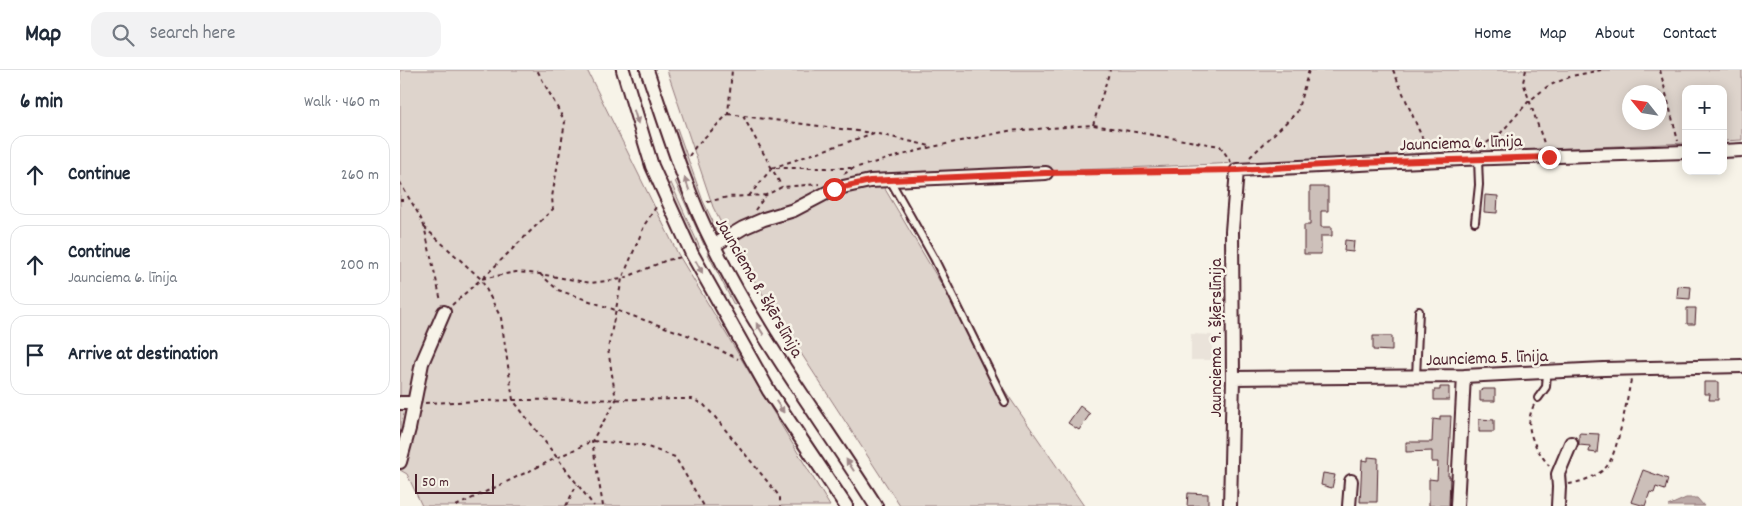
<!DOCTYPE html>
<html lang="en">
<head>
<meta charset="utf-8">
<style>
  :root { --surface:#fff; --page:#f2f2f3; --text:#1f2937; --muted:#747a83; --line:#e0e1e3 }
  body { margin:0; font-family:Dekko,sans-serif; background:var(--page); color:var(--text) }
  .controls { position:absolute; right:15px; top:15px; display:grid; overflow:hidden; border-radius:10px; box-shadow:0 2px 12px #0003 }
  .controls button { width:45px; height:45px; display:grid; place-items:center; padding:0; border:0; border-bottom:1px solid var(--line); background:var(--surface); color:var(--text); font:25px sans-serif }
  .compass { position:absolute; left:1222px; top:15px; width:45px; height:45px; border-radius:50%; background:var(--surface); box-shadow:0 2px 12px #0003; rotate:300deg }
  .scale { position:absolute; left:15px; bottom:12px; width:79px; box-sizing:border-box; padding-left:5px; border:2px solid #4a1f2b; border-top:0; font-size:14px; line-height:18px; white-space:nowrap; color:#4a1f2b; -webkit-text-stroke:4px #f7f3e8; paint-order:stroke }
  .stop { position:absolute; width:15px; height:15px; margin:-11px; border:4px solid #d93025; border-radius:50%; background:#fff }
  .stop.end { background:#d93025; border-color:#fff; box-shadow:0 1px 5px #0008 }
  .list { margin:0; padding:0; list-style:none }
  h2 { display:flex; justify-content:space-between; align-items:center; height:65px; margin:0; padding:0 20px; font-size:21px }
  h2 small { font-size:16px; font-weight:400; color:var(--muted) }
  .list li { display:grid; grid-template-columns:32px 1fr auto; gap:15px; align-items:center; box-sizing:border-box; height:80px; margin:0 10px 10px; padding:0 10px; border:1px solid var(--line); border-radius:15px }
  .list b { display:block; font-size:19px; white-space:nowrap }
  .list p { margin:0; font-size:16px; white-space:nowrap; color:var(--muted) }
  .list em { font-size:16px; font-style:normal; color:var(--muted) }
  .icon { flex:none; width:28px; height:28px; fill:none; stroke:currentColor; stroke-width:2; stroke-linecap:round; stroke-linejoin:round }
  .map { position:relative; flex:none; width:1342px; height:436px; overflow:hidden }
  header { display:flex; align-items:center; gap:30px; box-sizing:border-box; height:70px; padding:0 25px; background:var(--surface); border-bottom:1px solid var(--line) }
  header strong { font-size:24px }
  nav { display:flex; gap:28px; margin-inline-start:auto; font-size:18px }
  .search { width:350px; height:45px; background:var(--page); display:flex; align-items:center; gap:12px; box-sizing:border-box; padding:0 18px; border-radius:15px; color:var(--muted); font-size:19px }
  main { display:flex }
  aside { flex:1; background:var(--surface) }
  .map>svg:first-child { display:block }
  .built { fill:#eae3da }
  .green { fill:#ded4cc; stroke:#947a7c; fill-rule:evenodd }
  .water { fill:#bcaaa7; stroke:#8e7275 }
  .building { fill:#ccbfb9; stroke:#4a1f2b }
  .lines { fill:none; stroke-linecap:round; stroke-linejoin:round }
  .service-casing { stroke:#4a1f2b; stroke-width:10 }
  .minor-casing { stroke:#4a1f2b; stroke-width:16 }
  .path { stroke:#4a1f2b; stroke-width:2; stroke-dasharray:4 4; stroke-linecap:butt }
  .service { stroke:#f7f3e8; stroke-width:6 }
  .minor { stroke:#f7f3e8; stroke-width:12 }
  .oneway { fill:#a0898a }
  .route { stroke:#d93025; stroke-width:6 }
  .labels { text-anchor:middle; stroke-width:5; stroke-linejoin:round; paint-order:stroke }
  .street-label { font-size:18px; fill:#4a1f2b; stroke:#f7f3e8 }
</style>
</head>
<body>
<header>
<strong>Map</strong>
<div class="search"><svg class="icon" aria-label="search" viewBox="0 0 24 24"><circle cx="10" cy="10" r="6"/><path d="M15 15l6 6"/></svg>Search here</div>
<nav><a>Home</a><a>Map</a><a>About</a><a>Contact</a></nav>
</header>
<main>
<aside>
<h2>6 min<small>Walk · 460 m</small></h2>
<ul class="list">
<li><svg class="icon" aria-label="ahead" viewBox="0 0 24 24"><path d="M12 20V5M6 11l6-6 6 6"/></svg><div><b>Continue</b></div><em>260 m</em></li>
<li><svg class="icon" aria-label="ahead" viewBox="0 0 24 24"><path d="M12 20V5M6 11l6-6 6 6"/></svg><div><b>Continue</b><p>Jaunciema 6. līnija</p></div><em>200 m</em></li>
<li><svg class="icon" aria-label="arrive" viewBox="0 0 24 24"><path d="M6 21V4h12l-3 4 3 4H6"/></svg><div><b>Arrive at destination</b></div></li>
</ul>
</aside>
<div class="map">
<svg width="1342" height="436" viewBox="0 0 1342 436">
  <rect width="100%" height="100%" fill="#f7f3e8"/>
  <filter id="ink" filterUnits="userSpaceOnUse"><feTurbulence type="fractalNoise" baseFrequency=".02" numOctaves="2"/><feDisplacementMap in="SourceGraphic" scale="10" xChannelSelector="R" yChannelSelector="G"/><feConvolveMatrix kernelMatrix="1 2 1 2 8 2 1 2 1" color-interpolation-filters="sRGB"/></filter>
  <g filter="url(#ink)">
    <path class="built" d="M791 264 812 265V290H791Z"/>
    <path class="green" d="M0 0H187L278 184 430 436H22L7 404 0 400Z
      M267 0H1342V70L1323 71V19H1286V73L479 109 603 318 684 436H500L336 183 313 137ZM1230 22H1260V52H1230Z
      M277 58 303 131 321 168 317 171 300 132 272 61Z
      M278 110 307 174 304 175 275 111Z
      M271 113 300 178 295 180 267 115Z
      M310 181 338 233 334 235 307 182Z"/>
    <path class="water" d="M1286 428H1297L1304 436H1268Z"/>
    <path class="building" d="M910 117H928V141H921V157H932V166H921V184H904V155H910Z
      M1085 125 1098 126 1097 143 1084 142Z
      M945 170 954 171 953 182 944 181Z
      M1278 216 1291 217 1290 229 1277 228Z
      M1287 238H1296L1295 254H1287Z
      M973 266H992V281L973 280Z
      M1304 312H1318V330H1309L1310 324H1304Z
      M1040 317H1049V330H1034V320H1040Z
      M1084 319H1095V331H1080V320Z
      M680 336 690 344 679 360 668 353Z
      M1040 346H1051L1048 406H1050L1049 436H1029V409L1037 410 1038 392H1032V381L1006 382V372H1032L1033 349 1040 350Z
      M1079 349 1094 350V362H1079Z
      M1179 363 1199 364 1197 383 1189 382 1190 376 1179 375Z
      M968 387 978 388 977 432H960L962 390 968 391Z
      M1243 400 1268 409 1265 420 1256 417 1254 423 1250 422 1245 436 1231 432Z
      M923 403 935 405 932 418 921 415Z
      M788 423 808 424V436H787Z"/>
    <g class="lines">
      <g class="service-casing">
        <path id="service" d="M490 110 534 188 605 332
          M1075 152 1079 115 1078 89
          M1016 307 1019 241
          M1138 328 1146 317 1147 302"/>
      </g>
      <g class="minor-casing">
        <path id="minor" d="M223 0 252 96 292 184 369 321 446 436
          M247 0C267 58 285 119 313 174 358 267 421 349 476 436
          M1323 81 1342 80
          M318 173 343 158 364 149 394 140 434 119 470 111 646 103
          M833 308 1064 306 1204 299 1342 296
          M0 333H13
          M0 392 9 359 22 293 44 242
          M830 436 833 308 832 161 837 100 1061 89 1286 82
          M949 436 951 411
          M1057 436 1064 306
          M1158 436 1159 417 1158 404 1171 373"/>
      </g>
      <path class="path" d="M993 0 1027 79
        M1126 0 1123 12 1145 76
        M1260 0 1278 71
        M328 44 472 63
        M343 46 382 117
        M693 55 710 0
        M1080 77 1099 65 1128 32 1148 16 1172 6 1201 0
        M289 86 296 76 328 44 332 0
        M850 87 897 42 909 0
        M372 98 474 63 530 76
        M658 103 826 100
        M444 104 454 98 532 77 608 61 693 55 820 76 831 92
        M0 112C7 127 18 140 24 156L41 231
        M349 126 372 98H454
        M0 130H8
        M307 132 328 127 366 125
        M355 140 366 125 382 117 419 114
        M24 157 81 209 101 248 113 330 194 436
        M140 204 158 220 293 267 338 289
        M83 208 153 139 152 127 165 52 137 0
        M52 235 81 209 116 202 140 204 191 213 222 209 267 190 282 187
        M25 333 113 330 292 329 304 335 315 347 380 427V436
        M1134 335C1122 358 1135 377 1149 396
        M1169 414C1181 412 1199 406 1207 396 1218 382 1227 329 1231 310
        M56 436 192 371 242 375 275 387 304 436
        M166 436 177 414
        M203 436 192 371 216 330 208 279 222 209 245 154 256 137"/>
      <use href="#service" class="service"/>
      <use href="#minor" class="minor"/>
    </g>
    <defs><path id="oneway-solid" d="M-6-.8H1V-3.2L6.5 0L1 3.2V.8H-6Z" transform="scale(1.25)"/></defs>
    <g class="oneway">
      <use href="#oneway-solid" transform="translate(236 47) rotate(73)"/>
      <use href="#oneway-solid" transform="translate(287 114) rotate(-109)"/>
      <use href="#oneway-solid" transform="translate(299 197) rotate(61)"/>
      <use href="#oneway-solid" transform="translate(360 259) rotate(-122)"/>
      <use href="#oneway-solid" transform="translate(380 337) rotate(56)"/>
      <use href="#oneway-solid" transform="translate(450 395) rotate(-123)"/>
    </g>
  </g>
  <g class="lines" filter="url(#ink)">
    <path class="route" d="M434 119 470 111 490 110 646 103 837 100 958 93 1149 87"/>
  </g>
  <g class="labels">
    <g class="street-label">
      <text transform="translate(1061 72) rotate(-2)" y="6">Jaunciema 6. līnija</text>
      <text transform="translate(360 217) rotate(60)" y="6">Jaunciema 8. šķērslīnija</text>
      <text transform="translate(815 268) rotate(-90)" y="6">Jaunciema 9. šķērslīnija</text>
      <text transform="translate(1087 287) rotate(-2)" y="6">Jaunciema 5. līnija</text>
    </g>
  </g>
</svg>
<div class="controls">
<button>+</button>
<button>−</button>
</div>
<svg class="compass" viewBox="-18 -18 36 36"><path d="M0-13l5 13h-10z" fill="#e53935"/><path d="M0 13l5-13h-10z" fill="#747a83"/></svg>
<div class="scale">50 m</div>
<div class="stop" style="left:434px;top:119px"></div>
<div class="stop end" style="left:1149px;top:87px"></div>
</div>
</main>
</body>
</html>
